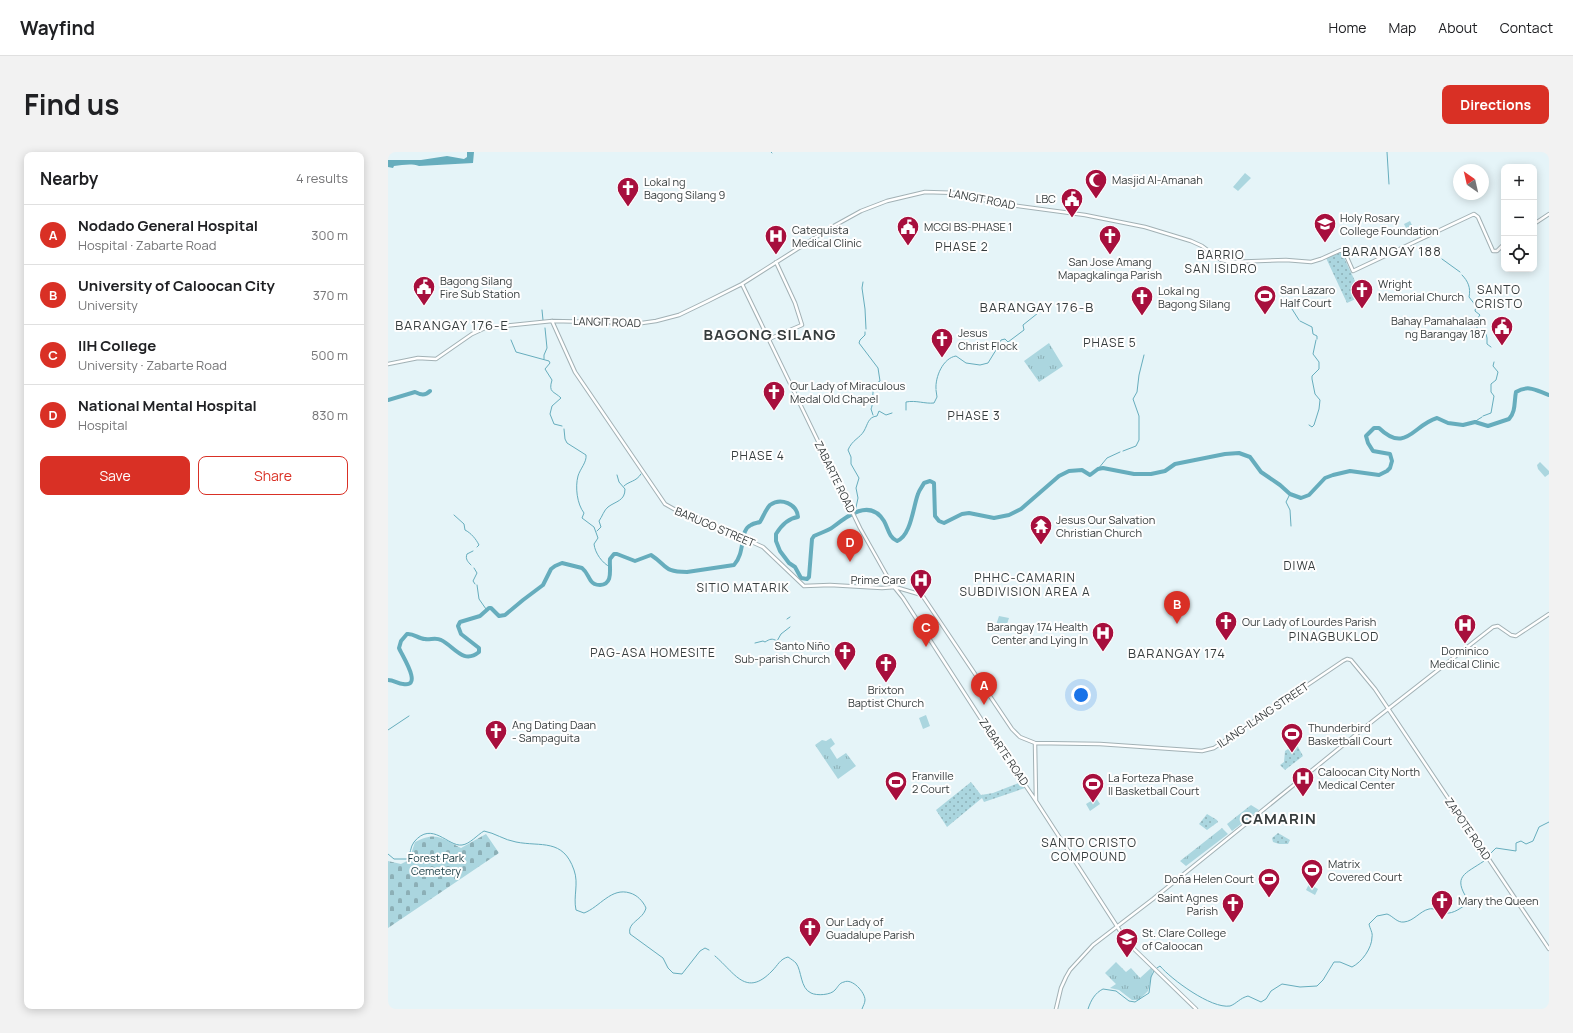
<!DOCTYPE html>
<html lang="en">
<head>
<meta charset="utf-8">
<style>
  :root { --surface:#fff; --page:#f2f2f2; --text:#202124; --muted:#757577; --line:#e0e0e0; --accent:#d93025 }
  body { margin:0; font-family:Manrope,sans-serif; background:var(--page); color:var(--text) }
  .controls { position:absolute; right:12px; top:12px; display:grid; overflow:hidden; border-radius:8px; box-shadow:0 2px 10px #0003 }
  .controls button { width:36px; height:36px; display:grid; place-items:center; padding:0; border:0; border-bottom:1px solid var(--line); background:var(--surface); color:var(--text); font:20px sans-serif }
  .compass { position:absolute; left:1065px; top:12px; width:36px; height:36px; border-radius:50%; background:var(--surface); box-shadow:0 2px 10px #0003; rotate:326deg }
  .you { position:absolute; left:693px; top:543px; width:14px; height:14px; margin:-10px; border:3px solid #fff; border-radius:50%; background:#1a73e8; box-shadow:0 0 0 6px #1a73e833 }
  .badge { display:grid; place-items:center; width:26px; height:26px; border-radius:50%; background:var(--accent); color:#fff; font-size:13px; font-weight:700 }
  .pin { position:absolute; translate:-50% -33px; filter:drop-shadow(0 1px 2px #0008) }
  .pin::after { content:''; position:absolute; top:21px; width:14px; height:12px; background:inherit; clip-path:polygon(0 0,100% 0,50% 100%) }
  .list { margin:0; padding:0; list-style:none }
  h2 { display:flex; justify-content:space-between; align-items:center; height:52px; margin:0; padding:0 16px; font-size:17px }
  h2 small { font-size:13px; font-weight:400; color:var(--muted) }
  .list li { display:grid; grid-template-columns:26px 1fr auto; gap:12px; align-items:center; box-sizing:border-box; height:60px; padding:0 16px; border-top:1px solid var(--line) }
  .list b { display:block; font-size:15px; white-space:nowrap }
  .list p { margin:0; font-size:13px; white-space:nowrap; color:var(--muted) }
  .list em { font-size:13px; font-style:normal; color:var(--muted) }
  .actions { display:flex; gap:8px; padding:12px 16px }
  .actions a { flex:1; padding:9px 0; border:1px solid var(--accent); border-radius:8px; text-align:center; font-size:14px; color:var(--accent) }
  .actions .main { background:var(--accent); color:#fff }
  .icon { flex:none; width:22px; height:22px; fill:none; stroke:currentColor; stroke-width:2; stroke-linecap:round; stroke-linejoin:round }
  .map { position:relative; flex:none; width:1161px; height:857px; overflow:hidden; border-radius:8px }
  header { display:flex; align-items:center; gap:24px; box-sizing:border-box; height:56px; padding:0 20px; background:var(--surface); border-bottom:1px solid var(--line) }
  header strong { font-size:19px }
  nav { display:flex; gap:22px; margin-inline-start:auto; font-size:14px }
  .intro { display:flex; align-items:center; justify-content:space-between; box-sizing:border-box; height:96px; padding:0 24px }
  h1 { margin:0; font-size:28px }
  .button { padding:10px 18px; border-radius:8px; background:var(--accent); color:#fff; font-size:14px; font-weight:700 }
  main { display:flex; gap:24px; padding:0 24px }
  aside { flex:1; background:var(--surface); border-radius:8px; box-shadow:0 2px 10px #0003 }
  .map>svg:first-child { display:block }
  .grass { fill:url(#grass-tufts) }
  .cemetery { fill:url(#cemetery-stones) }
  .park { fill:url(#park-dots) }
  .garden { fill:#abd6df }
  .water { fill:#66adbd }
  .lines { fill:none; stroke-linecap:round; stroke-linejoin:round }
  .stream { stroke:#66adbd; stroke-width:1 }
  .river { stroke:#66adbd; stroke-width:4 }
  .secondary-casing { stroke:#a2b1b5; stroke-width:4.5 }
  .secondary { stroke:#fff; stroke-width:2.5 }
  .labels { text-anchor:middle; stroke-width:4; stroke-linejoin:round; paint-order:stroke }
  .poi-label { font-size:11px; fill:#363c3d; stroke:#fefefe; text-anchor:start }
  .street-label { font-size:11px; fill:#363c3d; stroke:#fefefe }
  .park-label { font-size:11px; fill:#193c43; stroke:#fefefe }
  .neighbourhood-label { font-size:12px; letter-spacing:1px; fill:#363c3d; stroke:#fefefe }
  .quarter-label { font-size:13px; letter-spacing:1px; fill:#363c3d; stroke:#fefefe }
  .district-label { font-size:15px; font-weight:bold; letter-spacing:1px; fill:#363c3d; stroke:#fefefe }
</style>
</head>
<body>
<header>
<strong>Wayfind</strong>
<nav><a>Home</a><a>Map</a><a>About</a><a>Contact</a></nav>
</header>
<div class="intro"><h1>Find us</h1><a class="button">Directions</a></div>
<main>
<aside>
<h2>Nearby<small>4 results</small></h2>
<ul class="list">
<li><span class="badge">A</span><div><b>Nodado General Hospital</b><p>Hospital · Zabarte Road</p></div><em>300 m</em></li>
<li><span class="badge">B</span><div><b>University of Caloocan City</b><p>University</p></div><em>370 m</em></li>
<li><span class="badge">C</span><div><b>IIH College</b><p>University · Zabarte Road</p></div><em>500 m</em></li>
<li><span class="badge">D</span><div><b>National Mental Hospital</b><p>Hospital</p></div><em>830 m</em></li>
</ul>
<div class="actions"><a class="main">Save</a><a>Share</a></div>
</aside>
<div class="map">
<svg width="1161" height="857" viewBox="0 0 1161 857">
  <defs>
    <pattern id="grass-tufts" width="24" height="20" patternUnits="userSpaceOnUse"><rect width="24" height="20" fill="#abd6df"/><path d="M3 7l-1-3M5 7V3M7 7l1-3M15 17l-1-3M17 17v-4M19 17l1-3" fill="none" stroke="#8cafb6"/></pattern>
    <pattern id="cemetery-stones" width="16" height="16" patternUnits="userSpaceOnUse"><rect width="16" height="16" fill="#abd6df"/><path d="M2 7V4a2 2 0 0 1 4 0v3zM10 15v-3a2 2 0 0 1 4 0v3z" fill="#8cafb6"/></pattern>
    <pattern id="park-dots" width="8" height="8" patternUnits="userSpaceOnUse"><rect width="8" height="8" fill="#abd6df"/><path d="M2 2h.1M6 6h.1" fill="none" stroke="#8cafb6" stroke-width="1.8" stroke-linecap="round"/></pattern>
  </defs>
  <rect width="100%" height="100%" fill="#e5f4f8"/>
  <path class="grass" d="M661 191 675 214 651 230 636 209Z
    M443 586 447 592 442 596 449 607 458 601 468 614 450 627 427 593 434 588 438 589Z
    M863 653 871 658 844 679 839 672Z
    M834 676 840 682 798 714 792 709Z
    M728 810 738 820 743 816 752 826 763 816 765 818 760 839 751 848H744L731 838 722 836 728 832 717 821Z"/>
  <path class="cemetery" d="M98 682 111 701 0 776V709L13 712 21 708 27 690C49 679 53 686 73 696Z"/>
  <path class="park" d="M953 99 974 144 959 151 938 106Z
    M909 593 915 604 897 618 892 613 896 610 897 599 903 595 904 596Z
    M583 630 593 643 605 641 633 630 637 636 596 650 594 646 559 675 548 658Z
    M819 662 829 668 830 670 819 678 811 672Z
    M890 681 902 688 900 692H891L885 690 884 686Z"/>
  <path class="garden" d="M857 21 863 26 850 39 845 35Z
    M1022 69 1028 81 1022 84 1016 72Z
    M1152 310 1161 319V322L1157 325 1150 317 1149 313Z
    M611 464 621 466 618 475 608 473Z
    M538 563 542 574 535 577 531 566Z
    M708 646 712 652 702 659 698 652Z
    M921 732 930 737 927 743 918 738Z"/>
  <path class="water" d="M79 0H86L85 11 31 14C23 11 15 13 6 14L5 16 0 15V8H33L59 4 76 7 79 5Z"/>
  <g class="lines">
    <path class="stream" d="M383 0 384 1
      M999 0 1001 32
      M1054 107 1072 120
      M1074 123C1080 129 1083 136 1081 145L1088 154 1087 159 1092 163 1089 167V178L1098 182 1099 186V192L1103 195
      M475 130 474 136 477 157 478 177
      M905 148 904 157 911 168
      M154 158 155 168
      M912 169 924 175 925 182 929 184V187
      M477 180V183L472 188 471 191 490 216 492 229C481 235 487 248 483 257L485 263
      M123 188 128 200 161 209 162 211 157 217 164 228C160 241 166 239 173 246L164 254 162 262 166 272 174 274
      M610 194 613 188 617 187 620 190 636 178 635 173 650 161
      M156 207V203L159 196 157 176
      M548 237C547 225 555 206 568 204L578 211 592 213 600 211 608 198
      M518 258V250C528 248 537 252 546 251L549 245 548 238
      M1095 264 1103 261 1106 244 1103 240V232L1108 228 1110 220 1105 214 1106 210
      M1083 272 1094 265
      M921 273 924 275 926 273 931 257 932 248 927 242 924 227V224L931 217V210L925 202 928 188
      M176 277 177 287 179 291 198 303C199 310 192 317 190 324 187 335 189 352 196 361L194 366 206 375 210 386 206 392C207 401 214 411 222 415
      M735 299 748 294 751 288V264L745 247 749 240 751 223 756 203
      M710 317 719 306 732 300
      M236 334C241 329 248 330 253 322
      M902 342 898 350 902 358 903 374
      M467 360 470 346 468 336 471 326 463 312V305L460 298C464 288 472 286 476 279 480 272 480 265 489 264L491 259 498 263 504 261
      M66 363 76 372 77 378C83 381 88 387 91 393L89 395
      M209 379 213 375 211 369C214 365 216 358 220 355 228 349 237 349 237 337L231 330 229 323
      M83 413C80 410 77 407 79 402L85 399
      M86 416 89 421 85 429 87 432
      M89 433 91 447 98 457
      M399 467 402 465
      M367 491 375 489 377 490C382 487 384 486 389 489L393 482 402 475
      M0 578 21 564
      M0 702 6 707H19C23 702 22 695 26 690 44 668 60 695 74 693 82 692 89 683 96 679 107 681 116 688 128 690 153 695 175 686 186 718 191 732 185 744 188 758L196 761C212 755 223 735 242 741 249 743 255 749 258 756 255 768 239 770 242 782L275 806 280 816 285 821 294 822 312 799 317 796 321 798
      M1100 704 1108 696 1128 699V691L1133 689 1138 692 1145 689 1151 675 1161 670
      M327 804C347 821 358 846 384 819 390 813 392 807 400 805 403 807 406 809 408 811 414 819 412 836 423 841 429 844 443 843 447 838 450 835 451 831 456 830 464 826 477 840 477 848 477 851 475 854 474 857
      M769 816 772 814C783 827 823 857 842 854 848 852 852 846 860 844L873 850 878 847 883 839 894 832 912 835 929 834 935 828 946 810H952L964 815C974 810 984 796 984 785 985 781 982 777 981 772L989 764 999 762C1005 764 1009 771 1016 770 1026 769 1032 759 1041 757 1045 756 1049 758 1053 760 1063 764 1071 757 1079 752L1080 748C1064 724 1077 722 1096 709L1098 706
      M700 857C703 848 707 841 715 837L728 839 741 849 747 850 761 841 763 825 766 819"/>
    <path class="river" d="M0 248 27 240C33 243 37 244 42 239
      M0 528C6 528 10 532 15 532 36 536 13 502 11 496L13 489 19 482C26 481 30 487 37 487 42 488 48 485 53 488 66 494 75 513 91 500V496L73 482 70 474 72 470 92 464 101 456H103L111 464 117 463 135 448 155 433 163 417 167 414 174 411 194 416C199 420 200 425 203 429 205 432 209 433 212 433 226 432 221 416 222 407L226 402H229L247 409 263 403C280 414 275 420 299 420L346 413C358 400 351 378 363 373 366 371 369 371 372 370 375 365 378 357 382 353 393 345 409 352 410 365 401 366 393 374 388 382V389L392 399 401 411 407 415 413 426 419 427 421 425 424 387 426 384C432 381 440 379 445 375 459 364 482 346 496 369 500 376 501 386 509 389 523 384 525 355 530 342 531 338 534 335 536 331L542 329 546 331 547 364 551 369 556 371 574 362 581 361 606 366 621 363 633 357 671 324 681 319 694 318 702 323 710 317 715 316 746 322H763L777 319 787 312 837 302 851 301 862 305 873 320 892 333 902 342 913 346 921 343 937 326 945 323 962 319 991 323 999 319 1002 316 1004 309 1002 302 985 299 980 291 978 284 986 276H991C1018 302 1025 273 1049 266L1060 271 1075 273 1087 270 1100 274 1121 267C1128 260 1126 249 1128 240 1141 232 1149 239 1161 243"/>
    <g class="secondary-casing">
      <path id="secondary" d="M1146 72 1161 62
        M354 132 472 376 503 431 515 446 604 584 648 649 734 782 746 797 808 857
        M164 169 187 220 277 352 293 361 312 367 375 395 416 434 442 433 494 436 507 435 534 443 624 577 632 585 647 591 712 592 814 599 826 596 955 509 959 507 963 508 987 537 1161 797
        M381 187 414 173 407 151 388 110
        M0 212 30 206 48 207 84 182 97 176 164 169 254 171 268 169 291 163 320 149 354 132 444 75 473 59 499 49 537 40 571 41 607 51 697 63 757 75 803 89 814 94 833 108 843 110 898 108 923 110 933 107 953 98 957 101 965 119 1086 62 1090 65 1105 99H1109L1116 92
        M647 591 648 648
        M668 857 673 836 678 825 682 818 705 793 765 747 986 568 1105 475 1110 474 1123 483 1128 484 1161 462"/>
    </g>
    <use href="#secondary" class="secondary"/>
  </g>
  <defs>
    <g id="mosque-pin" transform="scale(1.15)"><path d="M0 17L-7.5 6A9.5 9.5 0 1 1 7.5 6Z" fill="#a70f3d" stroke="#fefefe"/><path d="M3.5-4.9A6 6 0 1 0 3.5 4.9A5 5 0 1 1 3.5-4.9Z" fill="#fff"/></g>
    <g id="church-pin" transform="scale(1.15)"><path d="M0 17L-7.5 6A9.5 9.5 0 1 1 7.5 6Z" fill="#a70f3d" stroke="#fefefe"/><path d="M-1.2-6h2.4v3.5h3.3v2.4h-3.3V6h-2.4V-.1h-3.3v-2.4h3.3Z" fill="#fff"/></g>
    <g id="civic-pin" transform="scale(1.15)"><path d="M0 17L-7.5 6A9.5 9.5 0 1 1 7.5 6Z" fill="#a70f3d" stroke="#fefefe"/><path d="M-.6-6.5H3V-4.5H.6V-3L4-1V1h2V6H-6V1h2V-1L-.6-3ZM-1.2 2.5V6h2.4V2.5Z" fill="#fff"/></g>
    <g id="university-pin" transform="scale(1.15)"><path d="M0 17L-7.5 6A9.5 9.5 0 1 1 7.5 6Z" fill="#a70f3d" stroke="#fefefe"/><path d="M0-5L7-2L0 1L-7-2ZM-4 1L0 2.5L4 1V4Q0 6-4 4Z" fill="#fff"/></g>
    <g id="hospital-pin" transform="scale(1.15)"><path d="M0 17L-7.5 6A9.5 9.5 0 1 1 7.5 6Z" fill="#a70f3d" stroke="#fefefe"/><path d="M-5-5h3v3.5h4V-5h3V5h-3V1.5h-4V5h-3Z" fill="#fff"/></g>
    <g id="stadium-pin" transform="scale(1.15)"><path d="M0 17L-7.5 6A9.5 9.5 0 1 1 7.5 6Z" fill="#a70f3d" stroke="#fefefe"/><path d="M0-5a6.5 5 0 1 0 0 10a6.5 5 0 1 0 0-10ZM-3.5-1.8h7v3.6h-7Z" fill="#fff"/></g>
    <g id="temple-pin" transform="scale(1.15)"><path d="M0 17L-7.5 6A9.5 9.5 0 1 1 7.5 6Z" fill="#a70f3d" stroke="#fefefe"/><path d="M0-6L5-2H3V0L6.5 2.5H4V6H1.5V3h-3V6H-4V2.5H-6.5L-3 0V-2H-5Z" fill="#fff"/></g>
  </defs>
  <g fill-rule="evenodd">
    <use href="#mosque-pin" x="708" y="28"/>
    <use href="#church-pin" x="240" y="36"/>
    <use href="#civic-pin" x="684" y="47"/>
    <use href="#university-pin" x="937" y="72"/>
    <use href="#civic-pin" x="520" y="75"/>
    <use href="#hospital-pin" x="388" y="84"/>
    <use href="#church-pin" x="722" y="84"/>
    <use href="#civic-pin" x="36" y="135"/>
    <use href="#church-pin" x="974" y="138"/>
    <use href="#stadium-pin" x="877" y="144"/>
    <use href="#church-pin" x="754" y="145"/>
    <use href="#civic-pin" x="1114" y="175"/>
    <use href="#church-pin" x="554" y="187"/>
    <use href="#church-pin" x="386" y="240"/>
    <use href="#temple-pin" x="653" y="374"/>
    <use href="#hospital-pin" x="533" y="428"/>
    <use href="#church-pin" x="838" y="470"/>
    <use href="#hospital-pin" x="1077" y="473"/>
    <use href="#hospital-pin" x="715" y="481"/>
    <use href="#church-pin" x="457" y="500"/>
    <use href="#church-pin" x="498" y="512"/>
    <use href="#church-pin" x="108" y="579"/>
    <use href="#stadium-pin" x="904" y="582"/>
    <use href="#hospital-pin" x="915" y="626"/>
    <use href="#stadium-pin" x="508" y="630"/>
    <use href="#stadium-pin" x="705" y="632"/>
    <use href="#stadium-pin" x="924" y="718"/>
    <use href="#stadium-pin" x="881" y="727"/>
    <use href="#church-pin" x="1054" y="749"/>
    <use href="#church-pin" x="845" y="752"/>
    <use href="#church-pin" x="422" y="776"/>
    <use href="#university-pin" x="739" y="787"/>
  </g>
  <g class="labels">
    <g class="poi-label">
      <text x="724" y="32">Masjid Al-Amanah</text>
      <text x="256" y="34">Lokal ng<tspan x="256" dy="13">Bagong Silang 9</tspan></text>
      <text x="668" y="51" text-anchor="end">LBC</text>
      <text x="952" y="70">Holy Rosary<tspan x="952" dy="13">College Foundation</tspan></text>
      <text x="536" y="79">MCGI BS-PHASE 1</text>
      <text x="404" y="82">Catequista<tspan x="404" dy="13">Medical Clinic</tspan></text>
      <text x="722" y="114" text-anchor="middle">San Jose Amang<tspan x="722" dy="13">Mapagkalinga Parish</tspan></text>
      <text x="52" y="133">Bagong Silang<tspan x="52" dy="13">Fire Sub Station</tspan></text>
      <text x="990" y="136">Wright<tspan x="990" dy="13">Memorial Church</tspan></text>
      <text x="892" y="142">San Lazaro<tspan x="892" dy="13">Half Court</tspan></text>
      <text x="770" y="143">Lokal ng<tspan x="770" dy="13">Bagong Silang</tspan></text>
      <text x="1098" y="173" text-anchor="end">Bahay Pamahalaan<tspan x="1098" dy="13">ng Barangay 187</tspan></text>
      <text x="570" y="185">Jesus<tspan x="570" dy="13">Christ Flock</tspan></text>
      <text x="402" y="238">Our Lady of Miraculous<tspan x="402" dy="13">Medal Old Chapel</tspan></text>
      <text x="668" y="372">Jesus Our Salvation<tspan x="668" dy="13">Christian Church</tspan></text>
      <text x="518" y="432" text-anchor="end">Prime Care</text>
      <text x="854" y="474">Our Lady of Lourdes Parish</text>
      <text x="700" y="479" text-anchor="end">Barangay 174 Health<tspan x="700" dy="13">Center and Lying In</tspan></text>
      <text x="442" y="498" text-anchor="end">Santo Niño<tspan x="442" dy="13">Sub-parish Church</tspan></text>
      <text x="1077" y="503" text-anchor="middle">Dominico<tspan x="1077" dy="13">Medical Clinic</tspan></text>
      <text x="498" y="542" text-anchor="middle">Brixton<tspan x="498" dy="13">Baptist Church</tspan></text>
      <text x="124" y="577">Ang Dating Daan<tspan x="124" dy="13">- Sampaguita</tspan></text>
      <text x="920" y="580">Thunderbird<tspan x="920" dy="13">Basketball Court</tspan></text>
      <text x="930" y="624">Caloocan City North<tspan x="930" dy="13">Medical Center</tspan></text>
      <text x="524" y="628">Franville<tspan x="524" dy="13">2 Court</tspan></text>
      <text x="720" y="630">La Forteza Phase<tspan x="720" dy="13">II Basketball Court</tspan></text>
      <text x="940" y="716">Matrix<tspan x="940" dy="13">Covered Court</tspan></text>
      <text x="866" y="731" text-anchor="end">Doña Helen Court</text>
      <text x="830" y="750" text-anchor="end">Saint Agnes<tspan x="830" dy="13">Parish</tspan></text>
      <text x="1070" y="753">Mary the Queen</text>
      <text x="438" y="774">Our Lady of<tspan x="438" dy="13">Guadalupe Parish</tspan></text>
      <text x="754" y="785">St. Clare College<tspan x="754" dy="13">of Caloocan</tspan></text>
    </g>
    <g class="street-label">
      <text transform="translate(594 47) rotate(11)" y="4">LANGIT ROAD</text>
      <text transform="translate(219 170) rotate(2)" y="4">LANGIT ROAD</text>
      <text transform="translate(447 325) rotate(64)" y="4">ZABARTE ROAD</text>
      <text transform="translate(327 375) rotate(23)" y="4">BARUGO STREET</text>
      <text transform="translate(875 563) rotate(-34)" y="4">ILANG-ILANG STREET</text>
      <text transform="translate(616 600) rotate(56)" y="4">ZABARTE ROAD</text>
      <text transform="translate(1080 677) rotate(56)" y="4">ZAPOTE ROAD</text>
    </g>
    <g class="park-label">
      <text x="48" y="710">Forest Park<tspan x="48" dy="13">Cemetery</tspan></text>
    </g>
    <g class="neighbourhood-label">
      <text x="574" y="99">PHASE 2</text>
      <text x="833" y="107">BARRIO<tspan x="833" dy="14">SAN ISIDRO</tspan></text>
      <text x="1111" y="142">SANTO<tspan x="1111" dy="14">CRISTO</tspan></text>
      <text x="722" y="195">PHASE 5</text>
      <text x="586" y="268">PHASE 3</text>
      <text x="370" y="308">PHASE 4</text>
      <text x="912" y="418">DIWA</text>
      <text x="637" y="430">PHHC-CAMARIN<tspan x="637" dy="14">SUBDIVISION AREA A</tspan></text>
      <text x="355" y="440">SITIO MATARIK</text>
      <text x="946" y="489">PINAGBUKLOD</text>
      <text x="265" y="505">PAG-ASA HOMESITE</text>
      <text x="701" y="695">SANTO CRISTO<tspan x="701" dy="14">COMPOUND</tspan></text>
    </g>
    <g class="quarter-label">
      <text x="1004" y="104">BARANGAY 188</text>
      <text x="649" y="160">BARANGAY 176-B</text>
      <text x="64" y="178">BARANGAY 176-E</text>
      <text x="789" y="506">BARANGAY 174</text>
    </g>
    <g class="district-label">
      <text x="382" y="188">BAGONG SILANG</text>
      <text x="891" y="672">CAMARIN</text>
    </g>
  </g>
</svg>
<div class="controls">
<button>+</button>
<button>−</button>
<button><svg class="icon" aria-label="locate" viewBox="0 0 24 24"><circle cx="12" cy="12" r="6"/><path d="M12 2v4M12 18v4M2 12h4M18 12h4"/></svg></button>
</div>
<svg class="compass" viewBox="-18 -18 36 36"><path d="M0-13l5 13h-10z" fill="#e53935"/><path d="M0 13l5-13h-10z" fill="#757577"/></svg>
<div class="you"></div>
<div class="pin badge" style="left:596px;top:553px">A</div>
<div class="pin badge" style="left:789px;top:472px">B</div>
<div class="pin badge" style="left:538px;top:495px">C</div>
<div class="pin badge" style="left:462px;top:410px">D</div>
</div>
</main>
</body>
</html>
